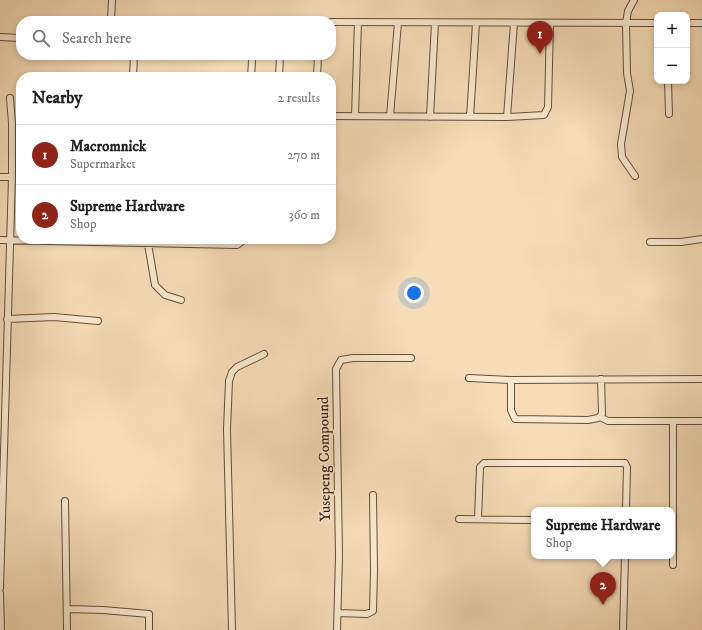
<!DOCTYPE html>
<html lang="en">
<head>
<meta charset="utf-8">
<style>
  :root { --surface:#fff; --page:#f6f6f6; --text:#202124; --muted:#757577; --line:#e0e0e0; --accent:#8f2418 }
  body { margin:0; font-family:"IM FELL DW Pica",serif; background:var(--page); color:var(--text) }
  .controls { position:absolute; right:12px; top:12px; display:grid; overflow:hidden; border-radius:8px; box-shadow:0 2px 6px #0003 }
  .controls button { width:36px; height:36px; display:grid; place-items:center; padding:0; border:0; border-bottom:1px solid var(--line); background:var(--surface); color:var(--text); font:20px sans-serif }
  .you { position:absolute; left:414px; top:293px; width:14px; height:14px; margin:-10px; border:3px solid #fff; border-radius:50%; background:#1a73e8; box-shadow:0 0 0 6px #1a73e833 }
  .badge { display:grid; place-items:center; width:26px; height:26px; border-radius:50%; background:var(--accent); color:#fff; font-size:13px; font-weight:700 }
  .pin { position:absolute; translate:-50% -33px; filter:drop-shadow(0 1px 2px #0008) }
  .pin::after { content:''; position:absolute; top:21px; width:14px; height:12px; background:inherit; clip-path:polygon(0 0,100% 0,50% 100%) }
  .popup { position:absolute; left:531px; top:507px; width:144px; height:52px; box-sizing:border-box; display:grid; place-content:center; border-radius:8px; background:var(--surface); filter:drop-shadow(0 1px 3px #0005); font-size:13px; white-space:nowrap; color:var(--muted) }
  .popup b { font-size:15px; color:var(--text) }
  .popup::after { content:''; position:absolute; left:50%; top:100%; margin-left:-8px; border:8px solid transparent; border-top-color:var(--surface) }
  .list { margin:0; padding:0; list-style:none }
  h2 { display:flex; justify-content:space-between; align-items:center; height:52px; margin:0; padding:0 16px; font-size:17px }
  h2 small { font-size:13px; font-weight:400; color:var(--muted) }
  .list li { display:grid; grid-template-columns:26px 1fr auto; gap:12px; align-items:center; box-sizing:border-box; height:60px; padding:0 16px; border-top:1px solid var(--line) }
  .list b { display:block; font-size:15px; white-space:nowrap }
  .list p { margin:0; font-size:13px; white-space:nowrap; color:var(--muted) }
  .list em { font-size:13px; font-style:normal; color:var(--muted) }
  .icon { flex:none; width:22px; height:22px; fill:none; stroke:currentColor; stroke-width:2; stroke-linecap:round; stroke-linejoin:round }
  .map { position:relative; flex:none; width:702px; height:630px; overflow:hidden }
  .search { position:absolute; background:var(--surface); box-shadow:0 2px 6px #0003; left:16px; top:16px; width:320px; height:44px; display:flex; align-items:center; gap:10px; box-sizing:border-box; padding:0 14px; border-radius:16px; color:var(--muted); font-size:15px }
  .panel { position:absolute; background:var(--surface); box-shadow:0 2px 6px #0003; left:16px; top:72px; width:320px; height:172px; border-radius:16px }
  .map>svg:first-child { display:block }
  .lines { fill:none; stroke-linecap:round; stroke-linejoin:round }
  .minor-casing { stroke:#674d38; stroke-width:8 }
  .minor { stroke:#f9e9d0; stroke-width:6 }
  .labels { text-anchor:middle; stroke-width:3; stroke-linejoin:round; paint-order:stroke }
  .street-label { font-size:15px; fill:#371d0e; stroke:#f9e9d0 }
</style>
</head>
<body>
<div class="map">
<svg width="702" height="630" viewBox="0 0 702 630">
  <rect width="100%" height="100%" fill="#f6ddb7"/>
  <filter id="stains"><feTurbulence type="fractalNoise" baseFrequency=".005" numOctaves="4"/><feColorMatrix values="0 0 0 0 .2 0 0 0 0 .09 0 0 0 0 .02 0 0 0 .5 -.17"/></filter>
  <radialGradient id="worn" r=".72"><stop offset=".6" stop-color="#630" stop-opacity="0"/><stop offset="1" stop-color="#630" stop-opacity=".3"/></radialGradient>
  <g class="lines">
    <g class="minor-casing">
      <path id="minor" d="M634 0 628 11 626 23 627 73 630 91 621 144 622 157 635 176
        M111 21 112 0
        M331 22 657 23
        M687 23H702
        M0 37 21 38
        M133 77 134 55
        M251 77 252 61
        M279 77 280 55
        M317 77 318 55
        M668 81 669 114
        M331 116 507 117 544 115 548 107 550 23
        M355 116 358 22
        M390 116 398 23
        M430 117 435 23
        M470 117 476 23
        M507 117 514 23
        M0 177H12
        M0 240 237 245 245 239
        M650 242H681L702 239
        M148 244 155 285 165 295 181 300
        M7 319 54 317 98 321
        M469 378 511 380 702 379
        M511 380V410L515 419 588 420 598 418 602 414 601 379
        M600 417 608 421H702
        M673 421V565
        M65 501 67 629
        M459 519 534 520
        M478 519 480 467 484 463H625L627 467 626 510
        M0 588 12 177V123L10 98
        M0 593 1 630
        M67 609 103 610 149 614V630
        M338 613 367 614 373 611 374 571 373 495
        M232 630 227 429 229 381 232 372 237 367 264 354
        M337 630 339 556 336 369 341 360 353 358H411
        M623 630 625 556"/>
    </g>
    <use href="#minor" class="minor"/>
  </g>
  <g class="labels">
    <g class="street-label">
      <text transform="translate(324 459) rotate(-91)" y="5">Yusepeng Compound</text>
    </g>
  </g>
  <rect width="100%" height="100%" filter="url(#stains)"/>
  <rect width="100%" height="100%" fill="url(#worn)"/>
</svg>
<div class="controls">
<button>+</button>
<button>−</button>
</div>
<div class="you"></div>
<div class="pin badge" style="left:540px;top:54px">1</div>
<div class="pin badge" style="left:603px;top:605px">2</div>
<div class="popup"><b>Supreme Hardware</b>Shop</div>
<div class="search"><svg class="icon" aria-label="search" viewBox="0 0 24 24"><circle cx="10" cy="10" r="6"/><path d="M15 15l6 6"/></svg>Search here</div>
<section class="panel">
<h2>Nearby<small>2 results</small></h2>
<ul class="list">
<li><span class="badge">1</span><div><b>Macromnick</b><p>Supermarket</p></div><em>270 m</em></li>
<li><span class="badge">2</span><div><b>Supreme Hardware</b><p>Shop</p></div><em>360 m</em></li>
</ul>
</section>
</div>
</body>
</html>
